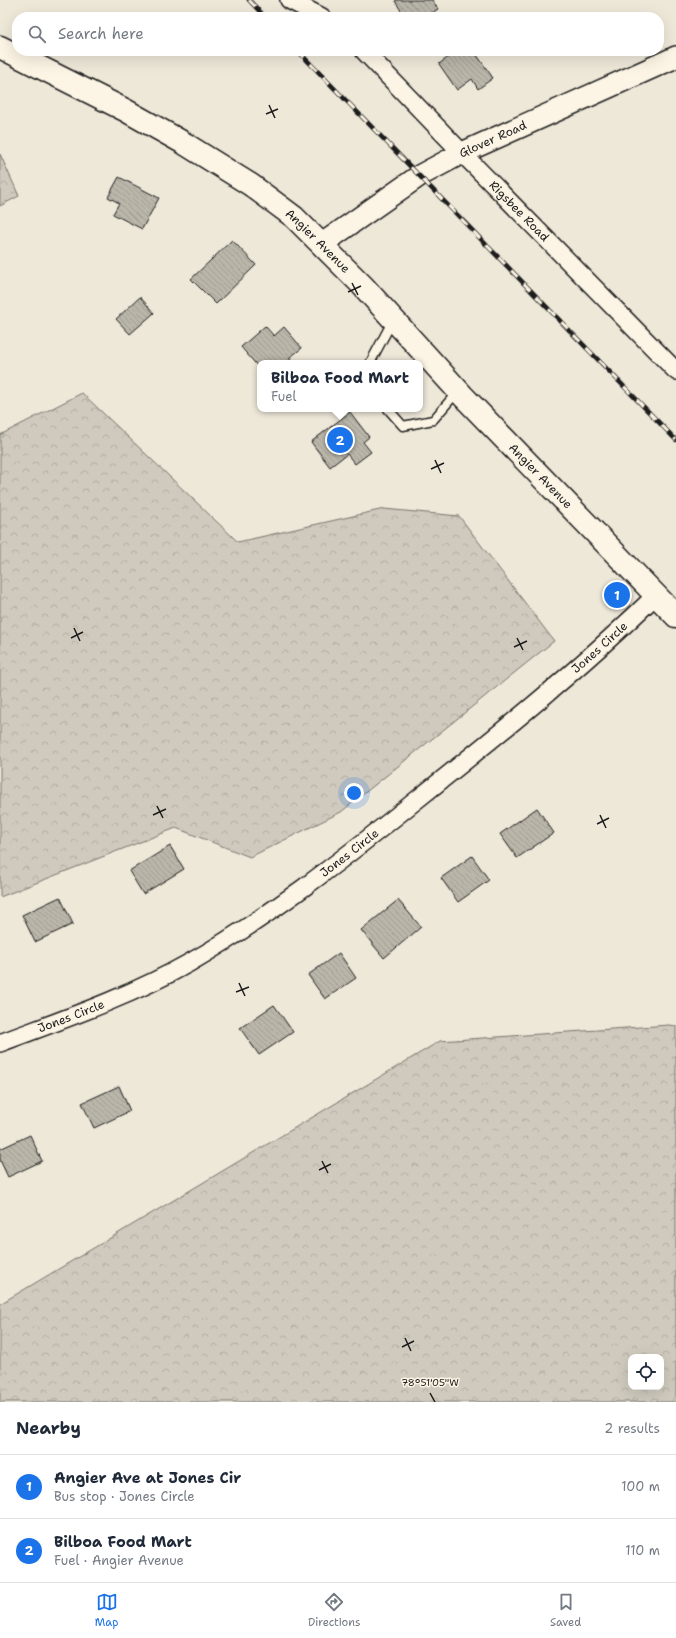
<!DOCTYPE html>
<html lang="en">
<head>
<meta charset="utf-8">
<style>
  :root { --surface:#fff; --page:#f2f2f3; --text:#1f2937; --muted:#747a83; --line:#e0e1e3; --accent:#1a73e8 }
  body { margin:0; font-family:"Shantell Sans",sans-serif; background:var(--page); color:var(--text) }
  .controls { position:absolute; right:12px; bottom:12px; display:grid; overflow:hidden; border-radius:8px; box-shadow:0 4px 16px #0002 }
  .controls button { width:36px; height:36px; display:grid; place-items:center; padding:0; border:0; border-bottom:1px solid var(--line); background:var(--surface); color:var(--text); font:20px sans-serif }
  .you { position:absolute; left:354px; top:793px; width:14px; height:14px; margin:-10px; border:3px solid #fff; border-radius:50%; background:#1a73e8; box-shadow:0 0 0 6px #1a73e833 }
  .badge { display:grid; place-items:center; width:26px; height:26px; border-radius:50%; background:var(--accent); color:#fff; font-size:13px; font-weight:700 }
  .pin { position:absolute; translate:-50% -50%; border:2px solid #fff; box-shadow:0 1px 4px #0006 }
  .popup { position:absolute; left:257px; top:360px; width:166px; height:52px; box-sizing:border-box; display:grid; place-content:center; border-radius:8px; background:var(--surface); filter:drop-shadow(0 1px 3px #0005); font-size:13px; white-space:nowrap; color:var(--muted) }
  .popup b { font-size:15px; color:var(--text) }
  .popup::after { content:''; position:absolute; left:50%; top:100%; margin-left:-8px; border:8px solid transparent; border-top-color:var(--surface) }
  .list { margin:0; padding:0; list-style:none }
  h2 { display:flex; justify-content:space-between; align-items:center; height:52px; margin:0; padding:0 16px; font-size:17px }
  h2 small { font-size:13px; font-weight:400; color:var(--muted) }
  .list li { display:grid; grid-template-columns:26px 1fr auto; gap:12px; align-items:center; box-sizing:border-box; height:64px; padding:0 16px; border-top:1px solid var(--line) }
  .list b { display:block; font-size:15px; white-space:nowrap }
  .list p { margin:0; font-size:13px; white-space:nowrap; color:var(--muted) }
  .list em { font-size:13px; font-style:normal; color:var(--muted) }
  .icon { flex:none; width:22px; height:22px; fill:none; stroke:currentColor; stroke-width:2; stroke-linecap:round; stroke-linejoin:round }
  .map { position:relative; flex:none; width:676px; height:1402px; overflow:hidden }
  .search { position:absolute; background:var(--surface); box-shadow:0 4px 16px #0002; left:12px; right:12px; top:12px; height:44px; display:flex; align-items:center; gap:10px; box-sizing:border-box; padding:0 14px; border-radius:16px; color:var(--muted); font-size:15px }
  .sheet { height:180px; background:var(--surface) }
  nav { display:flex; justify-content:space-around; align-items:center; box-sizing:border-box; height:56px; border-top:1px solid var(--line); background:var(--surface); font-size:11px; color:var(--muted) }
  nav a { display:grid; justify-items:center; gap:2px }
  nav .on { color:var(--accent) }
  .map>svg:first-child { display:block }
  .forest { fill:url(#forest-crowns); stroke:#76736c; fill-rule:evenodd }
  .building { fill:url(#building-back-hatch); stroke:#1c1c1c }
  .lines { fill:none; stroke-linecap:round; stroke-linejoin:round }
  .service-casing { stroke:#1c1c1c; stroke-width:11 }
  .minor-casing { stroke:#1c1c1c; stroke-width:20 }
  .tertiary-casing { stroke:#1c1c1c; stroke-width:24 }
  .secondary-casing { stroke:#1c1c1c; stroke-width:25 }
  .service { stroke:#fcf5e5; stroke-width:8 }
  .minor { stroke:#fcf5e5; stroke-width:17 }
  .tertiary { stroke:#fcf5e5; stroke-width:21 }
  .secondary { stroke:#fcf5e5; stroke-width:22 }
  .rail-casing { stroke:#1c1c1c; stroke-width:4.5 }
  .rail { stroke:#fcf5e5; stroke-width:3; stroke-dasharray:9; stroke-linecap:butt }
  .ticks { fill:none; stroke:#1c1c1c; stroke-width:1.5 }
  .labels { text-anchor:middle; stroke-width:3; stroke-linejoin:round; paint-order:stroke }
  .street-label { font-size:12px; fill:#1c1c1c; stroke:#fcf5e5 }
  .ticks-label { font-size:10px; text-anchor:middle; fill:#1c1c1c; stroke:#fcf5e5; stroke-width:3; stroke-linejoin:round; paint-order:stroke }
</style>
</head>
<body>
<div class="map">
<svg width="676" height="1402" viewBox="0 0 676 1402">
  <defs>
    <pattern id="forest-crowns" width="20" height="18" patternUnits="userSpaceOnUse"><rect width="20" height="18" fill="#cfcabd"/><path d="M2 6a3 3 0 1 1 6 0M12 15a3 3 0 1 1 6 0" fill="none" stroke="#b1ada2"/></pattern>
    <pattern id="building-back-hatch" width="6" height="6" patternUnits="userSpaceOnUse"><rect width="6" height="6" fill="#bab6aa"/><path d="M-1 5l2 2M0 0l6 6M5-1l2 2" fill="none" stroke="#9f9c92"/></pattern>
  </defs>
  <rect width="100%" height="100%" fill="#eee8d9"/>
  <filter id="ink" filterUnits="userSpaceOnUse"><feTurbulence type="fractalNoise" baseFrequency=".025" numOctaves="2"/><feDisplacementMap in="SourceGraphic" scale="8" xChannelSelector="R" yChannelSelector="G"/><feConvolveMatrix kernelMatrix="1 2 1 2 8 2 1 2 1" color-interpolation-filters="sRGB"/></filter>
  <g filter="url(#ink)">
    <path class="forest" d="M0 154 19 196 0 206Z
      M82 393 238 542 384 509 459 516 554 641 341 812 250 857 176 828 0 897V435Z
      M669 1025 676 1026V1402H0V1304L440 1041ZM631 1357H661V1387H631Z"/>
    <path class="building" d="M397 0H432L438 9 426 17H405L395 1Z
      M457 51H474L493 78 478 89 472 79 457 90 439 64Z
      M119 177 159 198 142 229 113 214 119 203 108 197Z
      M232 240 256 265 216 304 191 279Z
      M140 297 154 313 130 334 116 319Z
      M265 326 274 336 284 327 302 348 289 358 293 363H260V369L241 347Z
      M350 412 369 437 363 442 371 452 355 464 347 454 330 467 311 442Z
      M537 808 554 833 517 858 500 834Z
      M170 846 184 869 143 894 129 871Z
      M472 856 489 880 458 902 441 878Z
      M60 897 73 924 35 942 22 915Z
      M398 900 421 927 384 958 361 930Z
      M339 953 356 978 325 999 308 975Z
      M274 1005 293 1032 259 1055 240 1028Z
      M119 1086 130 1111 94 1128 82 1103Z
      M30 1135 42 1161 8 1177 0 1160V1149Z"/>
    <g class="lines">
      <g class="service-casing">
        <path id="service" d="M370 363 393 320
          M388 409 403 426 433 420 458 391"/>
      </g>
      <g class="minor-casing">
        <g id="minor">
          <path d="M289 0 322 17"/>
          <path id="s1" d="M364 51 462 153 676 371"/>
          <path id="s2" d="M0 1043C64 1019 129 997 189 963 268 918 343 859 414 802 498 735 579 670 656 595"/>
        </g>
      </g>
      <g class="tertiary-casing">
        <g id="tertiary">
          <path id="s3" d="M322 244 419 176 462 153 676 57"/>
        </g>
      </g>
      <g class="secondary-casing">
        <g id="secondary">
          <path id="s4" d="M0 47 125 110 182 142 251 185 294 217 362 285 463 396 676 616"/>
        </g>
      </g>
      <use href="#service" class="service"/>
      <use href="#minor" class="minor"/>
      <use href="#tertiary" class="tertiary"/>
      <use href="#secondary" class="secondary"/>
      <g class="rail-casing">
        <path id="rail" d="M249 0 265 17
          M298 51 676 440"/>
      </g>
      <use href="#rail" class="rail"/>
    </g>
  </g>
  <path class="ticks" d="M269 105 275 118M266 114 278 109M352 283 358 295M348 292 361 286M435 460 441 473M431 469 444 463M74 628 80 641M71 638 83 632M517 638 523 650M514 647 527 641M157 806 163 818M153 815 166 809M600 815 606 828M597 824 609 818M239 983 245 996M236 992 249 987M322 1161 328 1173M319 1170 331 1164M405 1338 411 1351M402 1347 414 1341M430 1393 435 1402"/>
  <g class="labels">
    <g class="street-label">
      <text dy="4" stroke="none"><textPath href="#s3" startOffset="201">Glover Road</textPath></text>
      <text dy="4" stroke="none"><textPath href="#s1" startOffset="223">Rigsbee Road</textPath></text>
      <text dy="4" stroke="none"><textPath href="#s4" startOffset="374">Angier Avenue</textPath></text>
      <text dy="4" stroke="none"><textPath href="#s4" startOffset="698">Angier Avenue</textPath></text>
      <text dy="4" stroke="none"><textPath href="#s2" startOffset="724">Jones Circle</textPath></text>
      <text dy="4" stroke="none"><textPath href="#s2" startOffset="400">Jones Circle</textPath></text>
      <text dy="4" stroke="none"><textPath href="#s2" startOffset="76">Jones Circle</textPath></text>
    </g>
  </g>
  <g class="ticks-label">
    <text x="430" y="1386">78°51'05"W</text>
  </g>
</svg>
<div class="controls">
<button><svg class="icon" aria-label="locate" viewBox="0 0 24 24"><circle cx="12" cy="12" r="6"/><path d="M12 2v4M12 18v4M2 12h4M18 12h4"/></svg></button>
</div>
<div class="you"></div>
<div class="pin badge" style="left:617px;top:595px">1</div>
<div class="pin badge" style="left:340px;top:440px">2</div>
<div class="popup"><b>Bilboa Food Mart</b>Fuel</div>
<div class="search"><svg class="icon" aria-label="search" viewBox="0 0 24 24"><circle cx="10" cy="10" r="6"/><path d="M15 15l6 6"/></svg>Search here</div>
</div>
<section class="sheet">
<h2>Nearby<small>2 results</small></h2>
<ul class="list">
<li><span class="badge">1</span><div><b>Angier Ave at Jones Cir</b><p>Bus stop · Jones Circle</p></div><em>100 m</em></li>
<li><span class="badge">2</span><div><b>Bilboa Food Mart</b><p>Fuel · Angier Avenue</p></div><em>110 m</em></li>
</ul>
</section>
<nav>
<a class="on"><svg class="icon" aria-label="map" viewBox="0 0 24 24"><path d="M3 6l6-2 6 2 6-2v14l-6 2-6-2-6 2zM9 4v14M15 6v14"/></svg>Map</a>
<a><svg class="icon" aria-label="directions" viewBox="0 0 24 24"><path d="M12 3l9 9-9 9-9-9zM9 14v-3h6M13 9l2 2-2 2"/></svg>Directions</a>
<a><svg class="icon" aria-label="saved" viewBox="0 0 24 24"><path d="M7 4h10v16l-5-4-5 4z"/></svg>Saved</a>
</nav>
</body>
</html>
